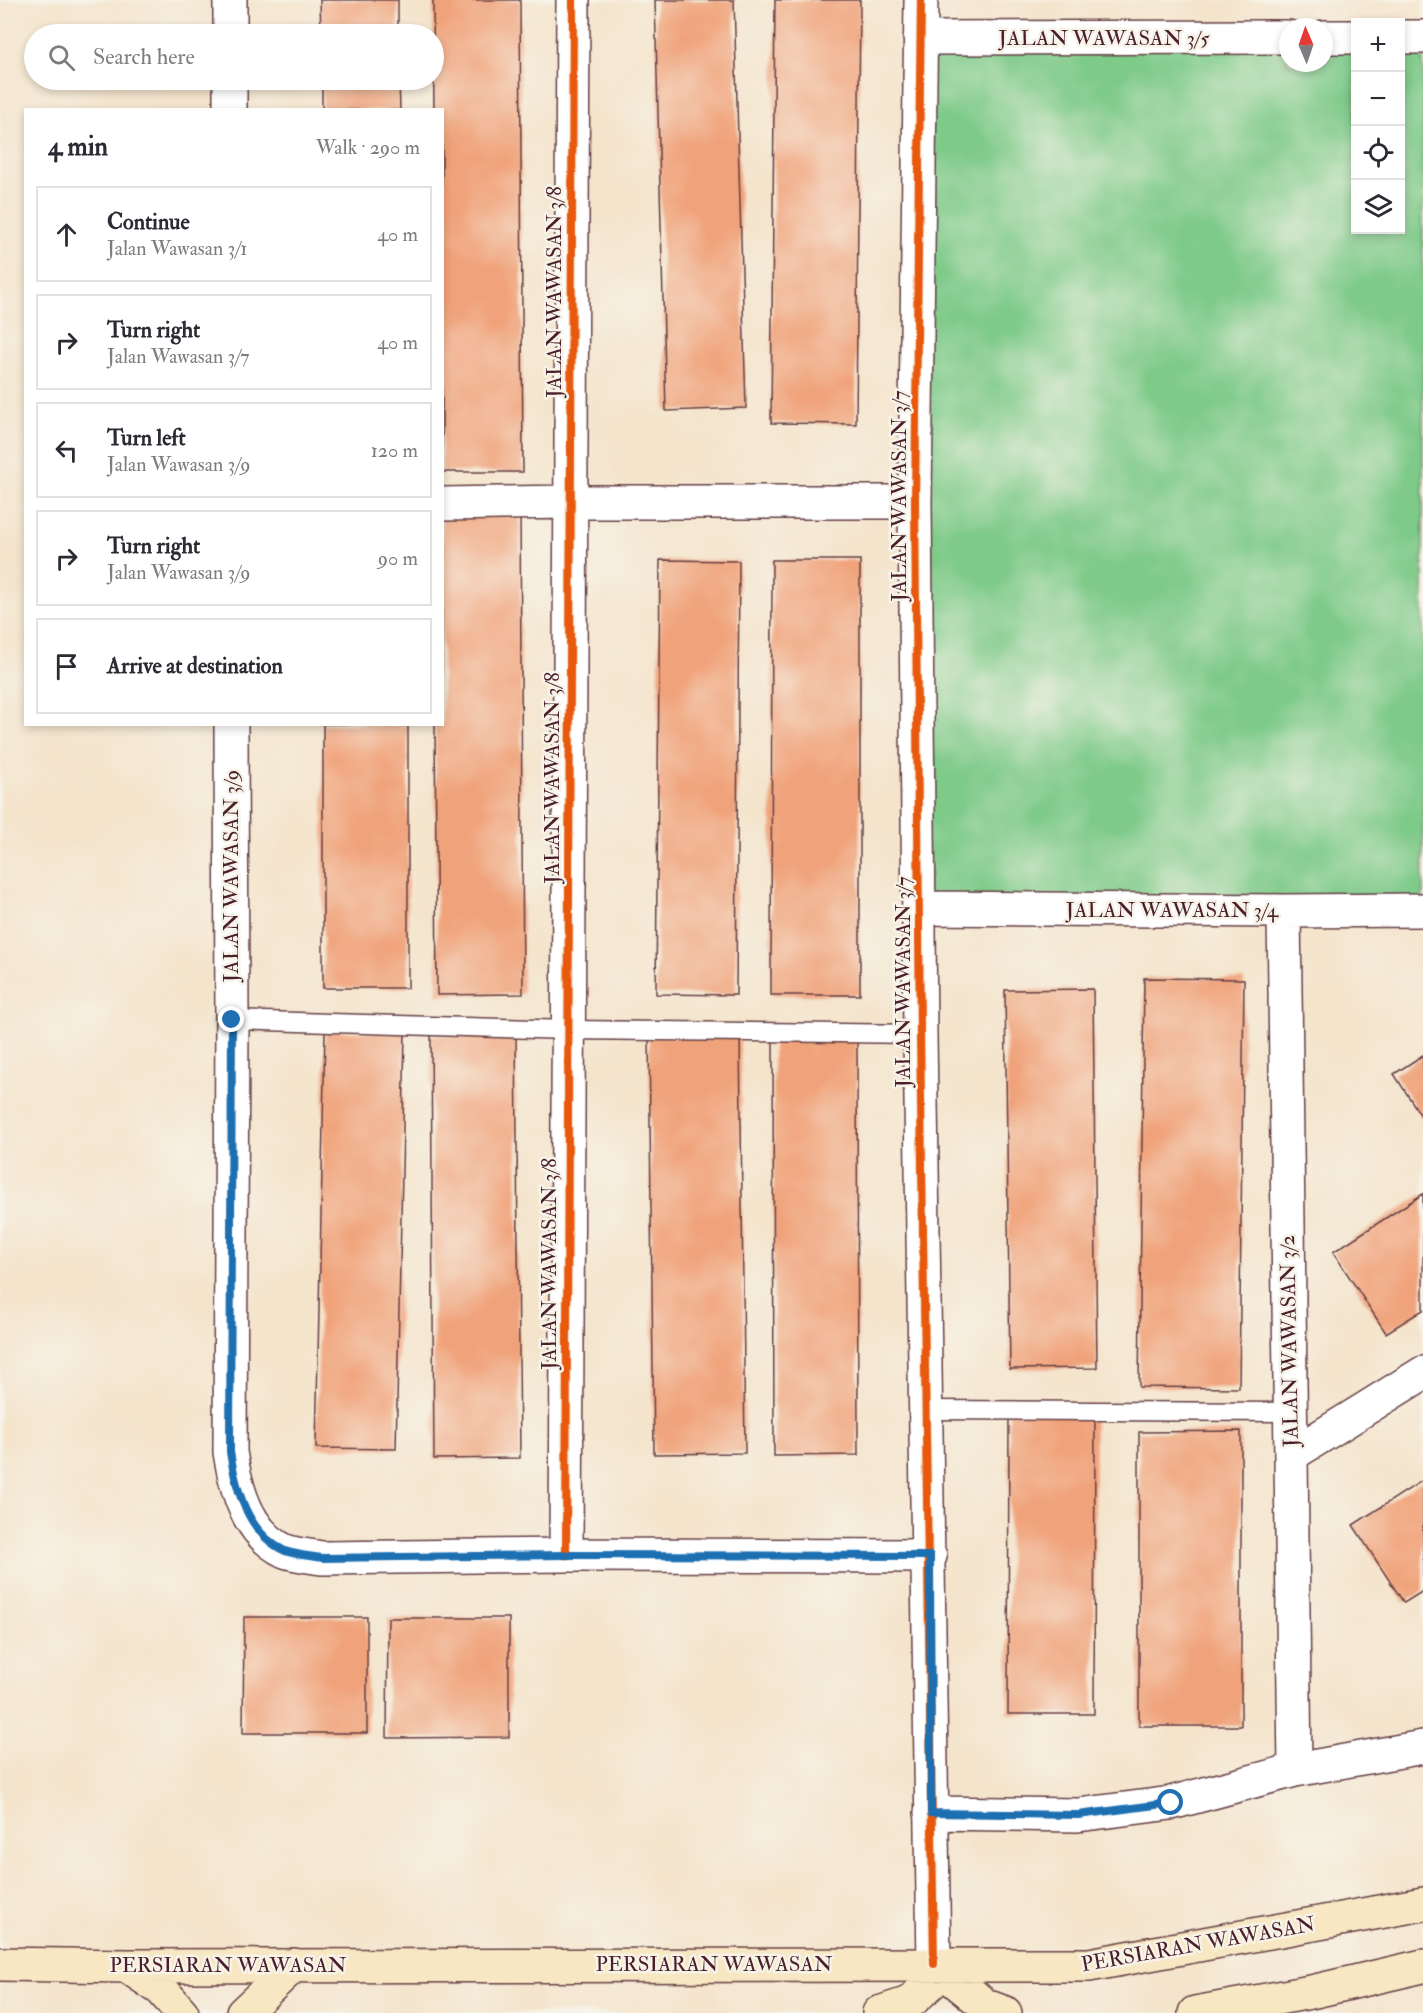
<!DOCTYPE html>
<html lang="en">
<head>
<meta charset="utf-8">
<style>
  :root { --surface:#fff; --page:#f2f2f3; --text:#2b2b33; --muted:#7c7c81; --line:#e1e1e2 }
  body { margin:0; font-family:"IM FELL Double Pica",serif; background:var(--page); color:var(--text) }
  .controls { position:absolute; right:18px; top:18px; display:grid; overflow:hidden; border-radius:0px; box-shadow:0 3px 9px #0003 }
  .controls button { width:54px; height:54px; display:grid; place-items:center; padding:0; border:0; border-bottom:2px solid var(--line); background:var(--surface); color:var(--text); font:30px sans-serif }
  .compass { position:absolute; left:1279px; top:18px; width:54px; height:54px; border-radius:50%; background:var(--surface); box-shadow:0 3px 9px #0003; rotate:358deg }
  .stop { position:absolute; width:18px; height:18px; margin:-14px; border:4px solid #1f6fb2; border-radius:50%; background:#fff }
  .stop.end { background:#1f6fb2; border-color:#fff; box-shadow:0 2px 6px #0008 }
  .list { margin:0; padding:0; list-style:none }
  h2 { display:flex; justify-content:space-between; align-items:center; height:78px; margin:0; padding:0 24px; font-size:26px }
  h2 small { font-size:20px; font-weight:400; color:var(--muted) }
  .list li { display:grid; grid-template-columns:39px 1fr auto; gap:18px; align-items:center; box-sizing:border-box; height:96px; margin:0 12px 12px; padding:0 12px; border:2px solid var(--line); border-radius:0px }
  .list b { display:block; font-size:22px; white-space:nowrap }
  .list p { margin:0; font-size:20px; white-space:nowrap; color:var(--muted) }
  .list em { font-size:20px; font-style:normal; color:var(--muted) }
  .icon { flex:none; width:33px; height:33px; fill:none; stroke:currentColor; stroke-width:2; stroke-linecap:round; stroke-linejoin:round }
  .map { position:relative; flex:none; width:1423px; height:2013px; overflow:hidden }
  .search { position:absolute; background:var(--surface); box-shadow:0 3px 9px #0003; left:24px; top:24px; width:420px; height:66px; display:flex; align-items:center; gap:15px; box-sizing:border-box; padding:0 21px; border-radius:33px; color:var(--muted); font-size:22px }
  .panel { position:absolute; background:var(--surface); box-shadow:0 3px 9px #0003; left:24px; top:108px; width:420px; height:618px; border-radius:0px }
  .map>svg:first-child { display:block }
  .green { fill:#7eca89; stroke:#64745a; stroke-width:1.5 }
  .building { fill:#f0a37a }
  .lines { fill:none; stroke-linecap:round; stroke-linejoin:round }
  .lane-casing { stroke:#643d43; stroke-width:21 }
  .street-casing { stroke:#643d43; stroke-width:36 }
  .secondary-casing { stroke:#643d43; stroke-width:36 }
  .lane { stroke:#fff; stroke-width:18 }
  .street { stroke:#fff; stroke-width:33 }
  .secondary { stroke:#f7e8c3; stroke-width:33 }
  .cycleway-casing { stroke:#f7f3e8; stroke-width:11 }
  .cycleway { stroke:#e8590c; stroke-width:8 }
  .route { stroke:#1f6fb2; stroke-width:8 }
  .labels { text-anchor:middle; stroke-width:5; stroke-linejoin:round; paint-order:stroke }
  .street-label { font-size:21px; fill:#4a1f2b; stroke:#f7f3e8 }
</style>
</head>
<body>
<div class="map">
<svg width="1423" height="2013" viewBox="0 0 1423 2013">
  <rect width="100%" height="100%" fill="#f7f3e8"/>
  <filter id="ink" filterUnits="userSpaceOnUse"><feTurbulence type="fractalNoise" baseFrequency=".0167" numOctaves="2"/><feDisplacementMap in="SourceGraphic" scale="12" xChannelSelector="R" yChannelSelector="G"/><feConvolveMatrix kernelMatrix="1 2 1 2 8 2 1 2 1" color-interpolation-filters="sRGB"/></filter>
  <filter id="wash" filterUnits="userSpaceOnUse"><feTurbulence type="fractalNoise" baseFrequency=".008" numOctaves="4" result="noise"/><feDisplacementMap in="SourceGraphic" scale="24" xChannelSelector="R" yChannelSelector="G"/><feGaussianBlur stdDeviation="1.35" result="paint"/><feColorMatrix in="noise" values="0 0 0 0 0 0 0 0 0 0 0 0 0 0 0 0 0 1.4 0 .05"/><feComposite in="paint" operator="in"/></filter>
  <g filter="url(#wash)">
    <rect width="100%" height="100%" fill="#f4e4cc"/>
    <path class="green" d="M1288 37V63H1324V37H1355L1356 230H1400L1401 37H1423V910L921 908 920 39Z"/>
    <g id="blocks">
      <path class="building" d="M320 0H398V34H321Z
        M433 0H520L523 472H442V110H434Z
        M655 0H734L746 408 666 411Z
        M775 0H860L856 424 771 423Z
        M322 80H399L400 110H322Z
        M520 507 523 994 437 995 435 724H442V508Z
        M660 560 739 561 736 995 656 994Z
        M772 560H860V995H771Z
        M323 724H408V988H323Z
        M1144 978 1244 979 1239 1388 1139 1387Z
        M1093 989 1097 1368 1010 1369 1005 990Z
        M325 1031 405 1033 396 1449 316 1448Z
        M516 1034 520 1458 434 1459 431 1035Z
        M740 1036 745 1453 654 1454 649 1037Z
        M773 1038H857L858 1455 774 1456Z
        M1423 1055V1119L1394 1074Z
        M1423 1194V1310L1386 1333 1333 1252Z
        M1009 1411H1095L1094 1714H1008Z
        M1241 1431V1726H1139V1432Z
        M1423 1480V1591L1404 1603 1353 1525Z
        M244 1617H367V1733H243Z
        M388 1618H509V1737L387 1738Z"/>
    </g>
  </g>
  <g filter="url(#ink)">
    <use href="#blocks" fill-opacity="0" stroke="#643d43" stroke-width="1.5"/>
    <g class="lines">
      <g class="lane-casing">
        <path id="lane" d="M232 1020 569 1030 920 1034
          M927 1410 1289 1412"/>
      </g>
      <g class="street-casing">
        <path id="street" d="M921 0 915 502 920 1034 934 1964
          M230 34V0
          M1324 37H1356
          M1400 37H1423
          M920 38 1288 37
          M230 110V80
          M442 504 571 502H915
          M231 724 232 1020 230 1452C236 1489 247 1533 285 1551 296 1555 311 1556 322 1558L566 1555 930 1556
          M921 908 1284 911 1423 910
          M1284 911 1295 1770
          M1291 1455 1423 1373
          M566 1555 573 0
          M931 1813 1078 1815 1171 1803 1295 1770 1423 1747"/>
      </g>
      <g class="secondary-casing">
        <path id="secondary" d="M0 1964 127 1966 1089 1965 1423 1904
          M934 1964 986 2006 1005 2013
          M127 1966 161 1989 182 2013
          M243 2013 294 1965
          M879 2013 909 2003 931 1983 934 1964
          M1195 2013 1311 1992 1423 1966"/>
      </g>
      <use href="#lane" class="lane"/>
      <use href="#street" class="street"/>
      <use href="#secondary" class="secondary"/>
      <g class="cycleway-casing">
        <path id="cycleway" d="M921 0 915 502 920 1034 934 1964
          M566 1555 573 0"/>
      </g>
      <use href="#cycleway" class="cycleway"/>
    </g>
  </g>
  <g class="lines" filter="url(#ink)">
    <path class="route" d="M232 1020 230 1452C236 1489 247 1533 285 1551 296 1555 311 1556 322 1558L566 1555 930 1556 931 1813 1078 1815 1171 1803"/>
  </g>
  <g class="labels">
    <g class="street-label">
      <text x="1104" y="45">JALAN WAWASAN 3/5</text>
      <text transform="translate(554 292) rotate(-90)" y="7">JALAN WAWASAN 3/8</text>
      <text transform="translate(899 496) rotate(-90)" y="7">JALAN WAWASAN 3/7</text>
      <text transform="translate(552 778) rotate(-90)" y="7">JALAN WAWASAN 3/8</text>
      <text transform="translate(231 876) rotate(-90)" y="7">JALAN WAWASAN 3/9</text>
      <text x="1172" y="917">JALAN WAWASAN 3/4</text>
      <text transform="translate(903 982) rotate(-90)" y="7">JALAN WAWASAN 3/7</text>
      <text transform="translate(549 1264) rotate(-90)" y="7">JALAN WAWASAN 3/8</text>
      <text transform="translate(1289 1341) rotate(-91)" y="7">JALAN WAWASAN 3/2</text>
      <text transform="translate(1198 1944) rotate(-10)" y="7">PERSIARAN WAWASAN</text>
      <text x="714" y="1971">PERSIARAN WAWASAN</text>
      <text x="228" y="1972">PERSIARAN WAWASAN</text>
    </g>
  </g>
</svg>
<div class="controls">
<button>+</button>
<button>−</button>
<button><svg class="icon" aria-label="locate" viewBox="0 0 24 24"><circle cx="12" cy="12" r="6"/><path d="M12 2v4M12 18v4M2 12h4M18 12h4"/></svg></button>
<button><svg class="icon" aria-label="layers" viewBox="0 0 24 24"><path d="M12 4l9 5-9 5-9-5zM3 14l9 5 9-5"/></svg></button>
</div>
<svg class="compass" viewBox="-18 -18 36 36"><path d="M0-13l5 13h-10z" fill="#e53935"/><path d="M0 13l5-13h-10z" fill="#7c7c81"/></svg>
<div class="stop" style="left:1171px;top:1803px"></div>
<div class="stop end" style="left:232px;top:1020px"></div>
<div class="search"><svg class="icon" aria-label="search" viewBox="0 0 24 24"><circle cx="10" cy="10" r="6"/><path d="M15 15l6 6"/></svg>Search here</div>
<section class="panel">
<h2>4 min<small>Walk · 290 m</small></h2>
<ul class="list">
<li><svg class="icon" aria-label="ahead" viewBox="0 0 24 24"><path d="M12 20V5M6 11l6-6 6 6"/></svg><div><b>Continue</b><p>Jalan Wawasan 3/1</p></div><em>40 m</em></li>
<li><svg class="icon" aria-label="right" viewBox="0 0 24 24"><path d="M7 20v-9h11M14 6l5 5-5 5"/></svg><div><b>Turn right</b><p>Jalan Wawasan 3/7</p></div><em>40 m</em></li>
<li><svg class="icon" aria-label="left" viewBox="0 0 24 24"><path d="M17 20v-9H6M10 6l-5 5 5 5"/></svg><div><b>Turn left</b><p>Jalan Wawasan 3/9</p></div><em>120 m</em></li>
<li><svg class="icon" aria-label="right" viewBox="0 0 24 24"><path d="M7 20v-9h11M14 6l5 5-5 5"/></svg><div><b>Turn right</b><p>Jalan Wawasan 3/9</p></div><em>90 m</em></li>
<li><svg class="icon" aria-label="arrive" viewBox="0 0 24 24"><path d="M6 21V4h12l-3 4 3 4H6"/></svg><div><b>Arrive at destination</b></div></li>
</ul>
</section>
</div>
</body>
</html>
